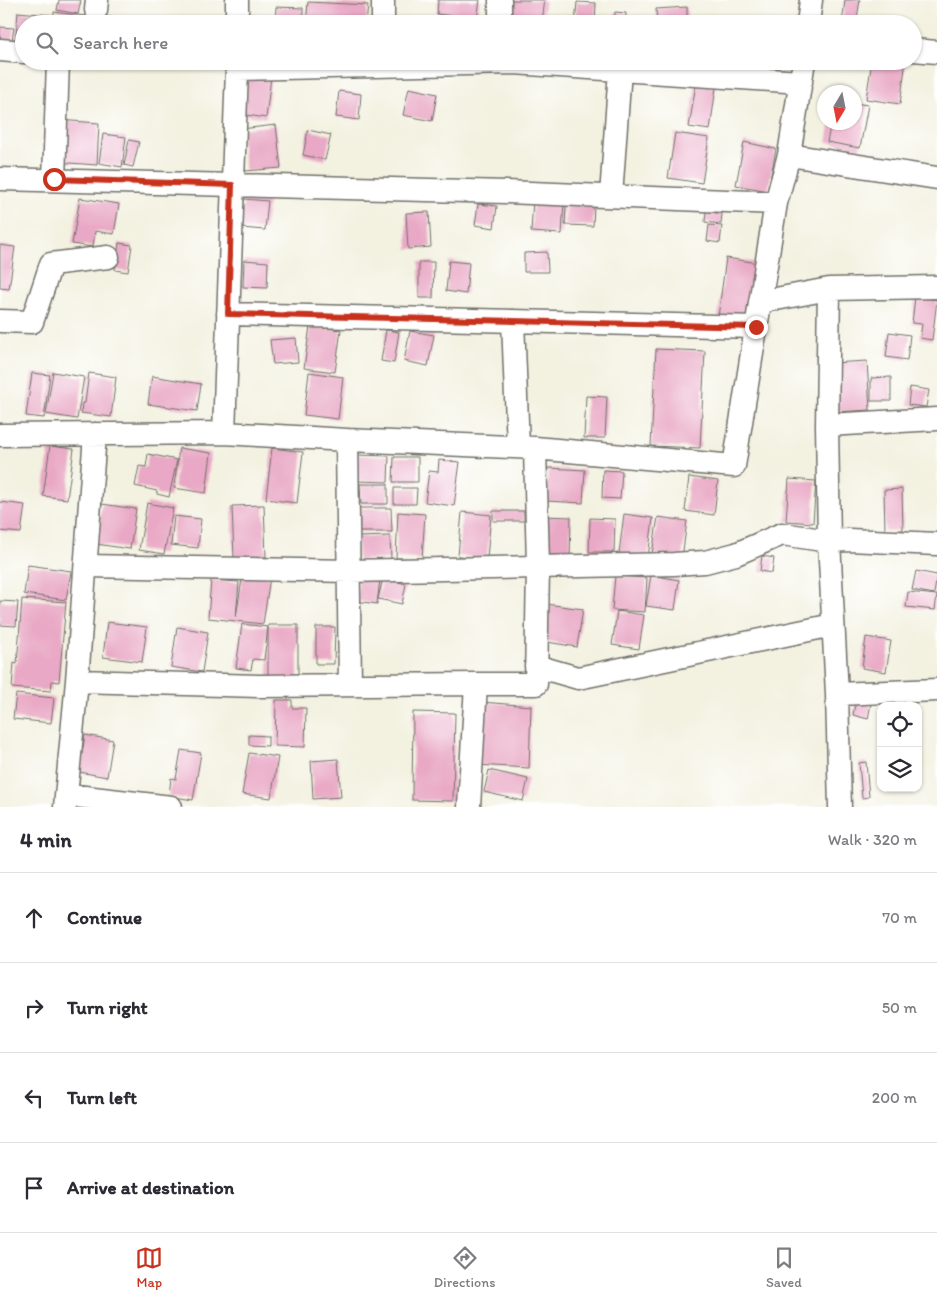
<!DOCTYPE html>
<html lang="en">
<head>
<meta charset="utf-8">
<style>
  :root { --surface:#fff; --page:#f2f2f3; --text:#2b2b33; --muted:#7c7c81; --line:#e1e1e2; --accent:#c8321e }
  body { margin:0; font-family:Itim,sans-serif; background:var(--page); color:var(--text) }
  .controls { position:absolute; right:15px; bottom:15px; display:grid; overflow:hidden; border-radius:10px; box-shadow:0 1px 4px #0004 }
  .controls button { width:45px; height:45px; display:grid; place-items:center; padding:0; border:0; border-bottom:1px solid var(--line); background:var(--surface); color:var(--text); font:25px sans-serif }
  .compass { position:absolute; left:817px; top:85px; width:45px; height:45px; border-radius:50%; background:var(--surface); box-shadow:0 1px 4px #0004; rotate:190deg }
  .stop { position:absolute; width:15px; height:15px; margin:-11px; border:4px solid #c8321e; border-radius:50%; background:#fff }
  .stop.end { background:#c8321e; border-color:#fff; box-shadow:0 1px 5px #0008 }
  .list { margin:0; padding:0; list-style:none }
  h2 { display:flex; justify-content:space-between; align-items:center; height:65px; margin:0; padding:0 20px; font-size:21px }
  h2 small { font-size:16px; font-weight:400; color:var(--muted) }
  .list li { display:grid; grid-template-columns:32px 1fr auto; gap:15px; align-items:center; box-sizing:border-box; height:90px; padding:0 20px; border-top:1px solid var(--line) }
  .list b { display:block; font-size:19px; white-space:nowrap }
  .list em { font-size:16px; font-style:normal; color:var(--muted) }
  .icon { flex:none; width:28px; height:28px; fill:none; stroke:currentColor; stroke-width:2; stroke-linecap:round; stroke-linejoin:round }
  .map { position:relative; flex:none; width:937px; height:807px; overflow:hidden }
  .search { position:absolute; background:var(--surface); box-shadow:0 1px 4px #0004; left:15px; right:15px; top:15px; height:55px; display:flex; align-items:center; gap:12px; box-sizing:border-box; padding:0 18px; border-radius:28px; color:var(--muted); font-size:19px }
  .sheet { height:425px; background:var(--surface) }
  nav { display:flex; justify-content:space-around; align-items:center; box-sizing:border-box; height:70px; border-top:1px solid var(--line); background:var(--surface); font-size:14px; color:var(--muted) }
  nav a { display:grid; justify-items:center; gap:2px }
  nav .on { color:var(--accent) }
  .map>svg:first-child { display:block }
  .building { fill:#e9a8c5 }
  .lines { fill:none; stroke-linecap:round; stroke-linejoin:round }
  .minor-casing { stroke:#71706a; stroke-width:25 }
  .minor { stroke:#fff; stroke-width:22 }
  .route { stroke:#c8321e; stroke-width:6 }
</style>
</head>
<body>
<div class="map">
<svg width="937" height="807" viewBox="0 0 937 807">
  <rect width="100%" height="100%" fill="#fff"/>
  <filter id="ink" filterUnits="userSpaceOnUse"><feTurbulence type="fractalNoise" baseFrequency=".02" numOctaves="2"/><feDisplacementMap in="SourceGraphic" scale="10" xChannelSelector="R" yChannelSelector="G"/><feConvolveMatrix kernelMatrix="1 2 1 2 8 2 1 2 1" color-interpolation-filters="sRGB"/></filter>
  <filter id="wash" filterUnits="userSpaceOnUse"><feTurbulence type="fractalNoise" baseFrequency=".0096" numOctaves="4" result="noise"/><feDisplacementMap in="SourceGraphic" scale="20" xChannelSelector="R" yChannelSelector="G"/><feGaussianBlur stdDeviation="1.12" result="paint"/><feColorMatrix in="noise" values="0 0 0 0 0 0 0 0 0 0 0 0 0 0 0 0 0 1.4 0 .05"/><feComposite in="paint" operator="in"/></filter>
  <g filter="url(#wash)">
    <rect width="100%" height="100%" fill="#f3f1e0"/>
    <g id="blocks">
      <path class="building" d="M59 0H81L78 14 57 10Z
        M438 0H480L477 19 437 14Z
        M505 0H545L542 21 503 17Z
        M845 0H860L856 24H842Z
        M308 2 368 5 366 24H306Z
        M577 2 596 3 595 24H575Z
        M276 7 303 8V24H275Z
        M687 7V24H657L656 9Z
        M18 12 51 15 50 24H24V48L15 47Z
        M54 12 85 16 84 24H53Z
        M615 12 626 13 625 24H614Z
        M87 14 118 18V24H86Z
        M442 18 473 23 472 24H441Z
        M0 27 14 28 11 46 0 44Z
        M872 61H906L900 104 866 99Z
        M245 73 271 77 266 118 240 114Z
        M696 84 716 87 710 130 689 127Z
        M409 88 437 94 432 121 403 115Z
        M339 91 361 94 359 120 336 117Z
        M854 103 868 105 860 148 827 142 831 122H854Z
        M58 120 99 123 97 165 56 162Z
        M276 125 281 168 245 171 241 129Z
        M308 130 331 135 325 160 303 155Z
        M675 133 709 138 702 183 668 178Z
        M103 134 126 137 122 167 99 163Z
        M129 140 139 142 133 167 124 165Z
        M744 142 776 149 768 191 736 185Z
        M80 198 119 204 114 234 95 231 93 247 72 244Z
        M244 199 268 201 265 230 241 228Z
        M533 199 564 201 562 234 531 232Z
        M478 204 497 206 494 228 475 225Z
        M566 205 594 206 593 226 565 225Z
        M706 211 722 214 721 224 705 222Z
        M429 212 431 247 408 249 406 213Z
        M709 225 722 226 720 243 707 241Z
        M119 243 132 245 128 272 115 270Z
        M0 245 15 247 9 289 0 288Z
        M547 252 548 272H524V253Z
        M726 258 759 263 750 321 718 317Z
        M244 260 268 262 267 288 243 287Z
        M449 261 469 263 466 294 446 291Z
        M419 262H434L433 298H419Z
        M915 297 937 300 932 340 920 338 922 324 912 323Z
        M310 326 341 330 335 372 304 368Z
        M386 330 399 332 394 363 381 361Z
        M410 331 434 335 428 366 404 361Z
        M889 332 910 335 907 360 886 357Z
        M296 338 298 362 273 364 270 340Z
        M656 349 705 351 700 448 651 446Z
        M867 361 870 410 835 412 832 363Z
        M53 372 84 377 77 419 46 414Z
        M309 372 343 377 338 419 304 415Z
        M32 373 50 375 44 418 26 416Z
        M89 373 116 377 111 417 81 413 82 403H85Z
        M152 376 201 384 197 411 148 404Z
        M891 377V401H871V378Z
        M910 387 929 390 926 407 908 405Z
        M586 396 607 397 605 438H584Z
        M50 446 74 449 67 499 43 496Z
        M179 448 211 453 206 493 174 488Z
        M272 448 303 452 297 503 266 499Z
        M148 454 177 460 169 497 157 494V491L135 486 139 466 146 467Z
        M356 455 389 456 388 482 356 481Z
        M394 457H418V482H393Z
        M439 460 460 462 454 506 425 502 429 471 438 472Z
        M548 468 585 470 583 503 546 501Z
        M603 470 622 471 620 499 602 498Z
        M689 477 718 481 714 515 685 511Z
        M789 479 816 481 813 523 786 521Z
        M360 484H388V504H361Z
        M394 488H417L416 504H394Z
        M902 489 903 530 885 531 884 490Z
        M0 502 25 505 21 533 0 531Z
        M147 503 173 508 164 554 139 550Z
        M102 504 136 509 130 549 96 544Z
        M264 505 266 557 234 559 232 506Z
        M358 508H391L392 532H358Z
        M493 511H524V521H493Z
        M398 512 425 514 422 559 396 558Z
        M462 512 491 515 487 558 458 556Z
        M624 514 653 518 648 558 619 553Z
        M174 516 201 519 198 548 171 545Z
        M542 516 571 517 570 559 541 558Z
        M658 517 687 521 682 558 652 554Z
        M590 518 615 519 614 552H589Z
        M390 536 391 559 358 560 357 537Z
        M762 556 774 558 772 573 760 571Z
        M28 565 71 571 66 600 24 594Z
        M916 571 937 575 934 594 912 590Z
        M243 573 270 577 263 624 208 618 211 580 239 582 236 617Z
        M651 575 679 580 675 610 646 606Z
        M359 576 380 579 377 604 356 601Z
        M615 576 647 578 645 612 612 610Z
        M383 578 406 584 402 604 378 599Z
        M908 592 937 595 935 610 906 607Z
        M22 599 66 602 59 682 52 681 51 691 12 688 14 663 17 664Z
        M0 601 18 602 16 626 0 625Z
        M546 604 583 609 577 647 541 641Z
        M617 611 644 615 639 649 612 645Z
        M107 622 147 627 142 662 103 657Z
        M242 624 268 627 264 660 253 659 251 670 236 668Z
        M268 625H298V678H268Z
        M177 627 208 632 202 672 171 667Z
        M316 627H335L334 664H316Z
        M866 637 891 641 886 672 862 668Z
        M16 694 54 698 51 723 13 719Z
        M857 695 872 698 868 719 853 715Z
        M276 700H292V708H306L305 747 275 746Z
        M481 702 531 706 529 768 476 765Z
        M413 712 455 713 453 801 412 800Z
        M85 735 113 740 107 777 79 772Z
        M249 735 268 736V746L249 745Z
        M181 750 201 753 193 800 169 796 171 778 176 779Z
        M249 753 278 757 271 798 242 794Z
        M338 759 341 797 313 799 311 761Z
        M866 762 869 797 862 798 859 763Z
        M489 770 528 779 523 801 484 792Z"/>
    </g>
  </g>
  <g filter="url(#ink)">
    <use href="#blocks" fill-opacity="0" stroke="#71706a" stroke-width="1"/>
    <g class="lines">
      <g class="minor-casing">
        <path id="minor" d="M383 0V24
          M96 10 97 0
          M237 24V0
          M500 24V0
          M808 24 811 0
          M0 50 24 52
          M913 50 937 52
          M237 61V69L514 63 801 82
          M789 155 937 178
          M0 179 506 192 776 203 789 155 804 61
          M54 179 58 61
          M611 196 620 70
          M760 302 829 289
          M228 314 756 327
          M0 321 32 322 51 264 108 257
          M513 321 518 447
          M827 425 937 419
          M224 433 347 440 350 685
          M0 435 224 433 237 69
          M347 440 535 448 538 566 536 684H476
          M535 448 734 466 776 203
          M86 566 349 571 674 564 705 562 736 554 782 534 829 541 849 540 937 544
          M536 666 578 678 833 625
          M77 681 95 434
          M837 694 937 690
          M67 795 171 807
          M65 807 77 681 259 686 476 684 469 807
          M840 807 837 694 829 541 827 425 829 289 937 287"/>
      </g>
      <use href="#minor" class="minor"/>
    </g>
  </g>
  <g class="lines" filter="url(#ink)">
    <path class="route" d="M54 179 232 185 228 314 756 327"/>
  </g>
</svg>
<div class="controls">
<button><svg class="icon" aria-label="locate" viewBox="0 0 24 24"><circle cx="12" cy="12" r="6"/><path d="M12 2v4M12 18v4M2 12h4M18 12h4"/></svg></button>
<button><svg class="icon" aria-label="layers" viewBox="0 0 24 24"><path d="M12 4l9 5-9 5-9-5zM3 14l9 5 9-5"/></svg></button>
</div>
<svg class="compass" viewBox="-18 -18 36 36"><path d="M0-13l5 13h-10z" fill="#e53935"/><path d="M0 13l5-13h-10z" fill="#7c7c81"/></svg>
<div class="stop" style="left:54px;top:179px"></div>
<div class="stop end" style="left:756px;top:327px"></div>
<div class="search"><svg class="icon" aria-label="search" viewBox="0 0 24 24"><circle cx="10" cy="10" r="6"/><path d="M15 15l6 6"/></svg>Search here</div>
</div>
<section class="sheet">
<h2>4 min<small>Walk · 320 m</small></h2>
<ul class="list">
<li><svg class="icon" aria-label="ahead" viewBox="0 0 24 24"><path d="M12 20V5M6 11l6-6 6 6"/></svg><div><b>Continue</b></div><em>70 m</em></li>
<li><svg class="icon" aria-label="right" viewBox="0 0 24 24"><path d="M7 20v-9h11M14 6l5 5-5 5"/></svg><div><b>Turn right</b></div><em>50 m</em></li>
<li><svg class="icon" aria-label="left" viewBox="0 0 24 24"><path d="M17 20v-9H6M10 6l-5 5 5 5"/></svg><div><b>Turn left</b></div><em>200 m</em></li>
<li><svg class="icon" aria-label="arrive" viewBox="0 0 24 24"><path d="M6 21V4h12l-3 4 3 4H6"/></svg><div><b>Arrive at destination</b></div></li>
</ul>
</section>
<nav>
<a class="on"><svg class="icon" aria-label="map" viewBox="0 0 24 24"><path d="M3 6l6-2 6 2 6-2v14l-6 2-6-2-6 2zM9 4v14M15 6v14"/></svg>Map</a>
<a><svg class="icon" aria-label="directions" viewBox="0 0 24 24"><path d="M12 3l9 9-9 9-9-9zM9 14v-3h6M13 9l2 2-2 2"/></svg>Directions</a>
<a><svg class="icon" aria-label="saved" viewBox="0 0 24 24"><path d="M7 4h10v16l-5-4-5 4z"/></svg>Saved</a>
</nav>
</body>
</html>
